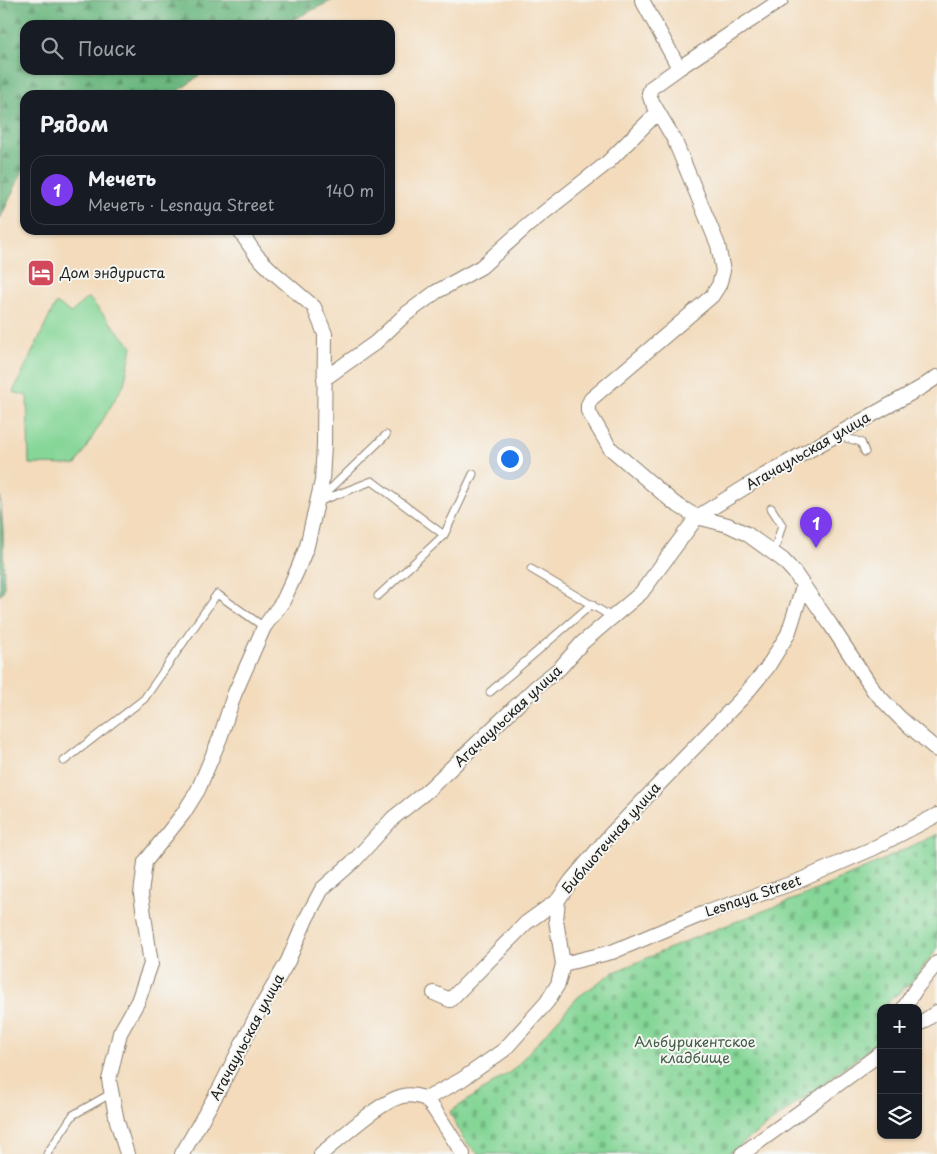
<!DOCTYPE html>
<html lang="ru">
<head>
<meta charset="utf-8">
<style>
  :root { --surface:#171b24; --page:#242831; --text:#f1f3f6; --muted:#9ea1a6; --line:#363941; --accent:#7c3aed }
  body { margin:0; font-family:"Playpen Sans",sans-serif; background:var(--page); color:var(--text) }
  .controls { position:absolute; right:15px; bottom:15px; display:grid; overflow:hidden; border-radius:10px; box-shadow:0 1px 4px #0004 }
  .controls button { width:45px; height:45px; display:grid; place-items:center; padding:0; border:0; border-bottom:1px solid var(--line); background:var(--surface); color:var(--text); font:25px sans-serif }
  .you { position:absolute; left:509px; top:458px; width:18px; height:18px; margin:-12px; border:4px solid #fff; border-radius:50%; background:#1a73e8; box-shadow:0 0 0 8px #1a73e833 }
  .badge { display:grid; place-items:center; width:32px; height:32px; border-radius:50%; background:var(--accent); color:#fff; font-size:16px; font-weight:700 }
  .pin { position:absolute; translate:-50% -41px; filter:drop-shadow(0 1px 2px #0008) }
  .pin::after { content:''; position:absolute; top:26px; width:18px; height:15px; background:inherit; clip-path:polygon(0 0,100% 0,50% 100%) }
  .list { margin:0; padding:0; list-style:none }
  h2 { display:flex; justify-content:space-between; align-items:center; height:65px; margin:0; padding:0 20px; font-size:21px }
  h2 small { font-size:16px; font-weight:400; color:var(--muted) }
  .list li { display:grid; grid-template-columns:32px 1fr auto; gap:15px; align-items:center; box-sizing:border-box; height:70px; margin:0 10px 10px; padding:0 10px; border:1px solid var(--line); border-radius:15px }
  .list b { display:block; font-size:19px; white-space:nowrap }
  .list p { margin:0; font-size:16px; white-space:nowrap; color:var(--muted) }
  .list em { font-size:16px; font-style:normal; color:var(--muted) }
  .icon { flex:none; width:28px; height:28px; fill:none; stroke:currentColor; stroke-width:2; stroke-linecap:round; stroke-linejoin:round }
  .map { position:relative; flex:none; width:937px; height:1154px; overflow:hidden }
  .search { position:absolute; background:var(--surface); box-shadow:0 1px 4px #0004; left:20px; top:20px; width:375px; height:55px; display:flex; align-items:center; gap:12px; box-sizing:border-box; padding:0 18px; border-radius:15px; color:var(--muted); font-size:19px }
  .panel { position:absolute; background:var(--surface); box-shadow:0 1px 4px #0004; left:20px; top:90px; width:375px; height:145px; border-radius:15px }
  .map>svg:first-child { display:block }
  .forest { fill:url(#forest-firs); stroke:#446a4e }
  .cemetery { fill:url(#cemetery-stones); stroke:#50795a }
  .garden { fill:#85d697; stroke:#50795a }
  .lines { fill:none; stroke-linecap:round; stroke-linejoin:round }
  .lane-casing { stroke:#887c6c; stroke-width:9 }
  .street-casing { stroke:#887c6c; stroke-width:16 }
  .lane { stroke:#fff; stroke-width:7 }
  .street { stroke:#fff; stroke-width:14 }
  .labels { text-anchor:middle; stroke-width:4; stroke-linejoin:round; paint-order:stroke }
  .poi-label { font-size:14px; fill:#1c1c1c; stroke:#f6f6f2; text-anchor:start }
  .street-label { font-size:14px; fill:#1c1c1c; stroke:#f6f6f2 }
  .park-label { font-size:14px; fill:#415d47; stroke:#f6f6f2 }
</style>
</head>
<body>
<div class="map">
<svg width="937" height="1154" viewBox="0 0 937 1154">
  <defs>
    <pattern id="forest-firs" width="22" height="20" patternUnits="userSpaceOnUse" patternTransform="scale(1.25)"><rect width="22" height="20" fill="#6cb780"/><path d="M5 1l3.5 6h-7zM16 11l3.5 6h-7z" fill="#589468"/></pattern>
    <pattern id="cemetery-stones" width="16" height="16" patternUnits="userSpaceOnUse" patternTransform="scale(1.25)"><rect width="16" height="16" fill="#85d697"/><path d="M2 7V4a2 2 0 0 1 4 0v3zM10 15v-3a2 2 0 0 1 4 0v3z" fill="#72b782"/></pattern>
  </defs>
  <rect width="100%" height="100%" fill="#f6f6f2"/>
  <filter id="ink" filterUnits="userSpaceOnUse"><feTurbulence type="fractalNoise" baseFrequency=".02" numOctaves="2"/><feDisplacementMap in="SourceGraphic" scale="10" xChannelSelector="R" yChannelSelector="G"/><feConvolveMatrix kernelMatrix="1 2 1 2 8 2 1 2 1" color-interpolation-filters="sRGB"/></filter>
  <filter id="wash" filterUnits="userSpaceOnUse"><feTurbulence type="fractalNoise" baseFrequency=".0096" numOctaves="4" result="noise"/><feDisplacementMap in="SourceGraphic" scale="20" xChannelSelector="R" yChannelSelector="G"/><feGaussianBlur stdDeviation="1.12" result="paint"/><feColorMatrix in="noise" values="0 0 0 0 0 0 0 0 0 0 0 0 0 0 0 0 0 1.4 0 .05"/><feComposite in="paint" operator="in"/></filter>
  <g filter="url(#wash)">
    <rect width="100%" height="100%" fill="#f3dbbc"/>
    <path class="forest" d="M0 0H333L282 25H25V70H206L174 95H25V166L0 219Z
      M0 496 3 530 4 589 0 596Z"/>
    <path class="cemetery" d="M937 834V949L912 982 890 1000 886 1008H881V1032L879 1042 728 1154H478L463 1139 450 1112 513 1070 578 997 612 973 696 937 800 897 866 868Z"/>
    <path class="garden" d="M88 297 132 347 124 384 76 465 29 464 27 396 13 392 56 303 71 313Z"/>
  </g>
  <g filter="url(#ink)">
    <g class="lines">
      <g class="lane-casing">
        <path id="lane" d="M838 436 861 442 865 452
          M319 500 386 435
          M318 502 372 481 444 535 378 596
          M771 508 782 525 774 552
          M444 535 473 474
          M531 569 612 617
          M490 692 592 604
          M64 761 144 699 217 594 264 627
          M47 1154 73 1115 112 1093"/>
      </g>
      <g class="street-casing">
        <path id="street" d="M642 0 679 68
          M781 0 679 68 651 88 649 93 651 100 674 139 718 245 723 271 719 285 712 296 591 399 588 405V411L610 448 674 503 697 517 728 525 747 534 783 560 794 572 830 624 874 691 900 718 937 750
          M324 379 375 343 406 314 436 292 481 267 528 225 607 163 658 112
          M563 964 612 952 705 913 796 882 874 848 937 815
          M434 993 450 1000 526 923 558 900
          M904 1008 917 987 937 963
          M918 1025 937 1012
          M426 1099 434 1109 463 1154
          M127 1154 117 1121 109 1080 120 1033 138 1001 151 964 141 894 145 862 183 814 198 790 220 738 234 695 264 627 283 601 297 571 307 546 322 481 324 444 325 334 314 307 273 272 257 256 239 230
          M182 1154 220 1088 259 1011 288 961 306 919 322 889 355 860 393 818 427 791 536 687 560 668 582 643 641 593 697 517 765 475 922 387 937 377
          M321 1154C340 1139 380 1101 403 1096 411 1094 418 1096 426 1099L461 1080 504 1050 547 1002 558 984 563 964 556 920 558 900 571 881 610 835 743 697 767 668 788 634 803 587
          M742 1154 881 1053"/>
      </g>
      <use href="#lane" class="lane"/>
      <use href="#street" class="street"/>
    </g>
  </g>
  <defs>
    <g id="hotel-square" transform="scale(1.4375)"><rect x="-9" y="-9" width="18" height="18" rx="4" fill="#d1495b" stroke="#f6f6f2"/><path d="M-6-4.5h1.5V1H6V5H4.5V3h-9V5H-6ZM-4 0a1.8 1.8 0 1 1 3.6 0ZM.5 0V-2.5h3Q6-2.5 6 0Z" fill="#fff"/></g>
  </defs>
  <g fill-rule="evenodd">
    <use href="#hotel-square" x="41" y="273"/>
  </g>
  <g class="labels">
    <g class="poi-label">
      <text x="60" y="278">Дом эндуриста</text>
    </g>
    <g class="street-label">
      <text transform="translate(808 451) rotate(-30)" y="5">Агачаульская улица</text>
      <text transform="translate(508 716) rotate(-43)" y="5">Агачаульская улица</text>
      <text transform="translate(611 838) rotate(-49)" y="5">Библиотечная улица</text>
      <text transform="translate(753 896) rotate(-19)" y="5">Lesnaya Street</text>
      <text transform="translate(247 1037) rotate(-62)" y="5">Агачаульская улица</text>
    </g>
    <g class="park-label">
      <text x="695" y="1047">Альбурикентское<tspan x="695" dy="16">кладбище</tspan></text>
    </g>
  </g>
</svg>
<div class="controls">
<button>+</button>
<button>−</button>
<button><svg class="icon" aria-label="layers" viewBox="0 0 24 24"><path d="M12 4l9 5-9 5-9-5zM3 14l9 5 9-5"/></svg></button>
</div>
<div class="you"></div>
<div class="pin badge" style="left:816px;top:548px">1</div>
<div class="search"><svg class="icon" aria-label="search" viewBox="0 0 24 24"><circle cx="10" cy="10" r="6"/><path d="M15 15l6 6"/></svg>Поиск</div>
<section class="panel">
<h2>Рядом<small></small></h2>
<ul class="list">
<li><span class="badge">1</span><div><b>Мечеть</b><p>Мечеть · Lesnaya Street</p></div><em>140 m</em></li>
</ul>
</section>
</div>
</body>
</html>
